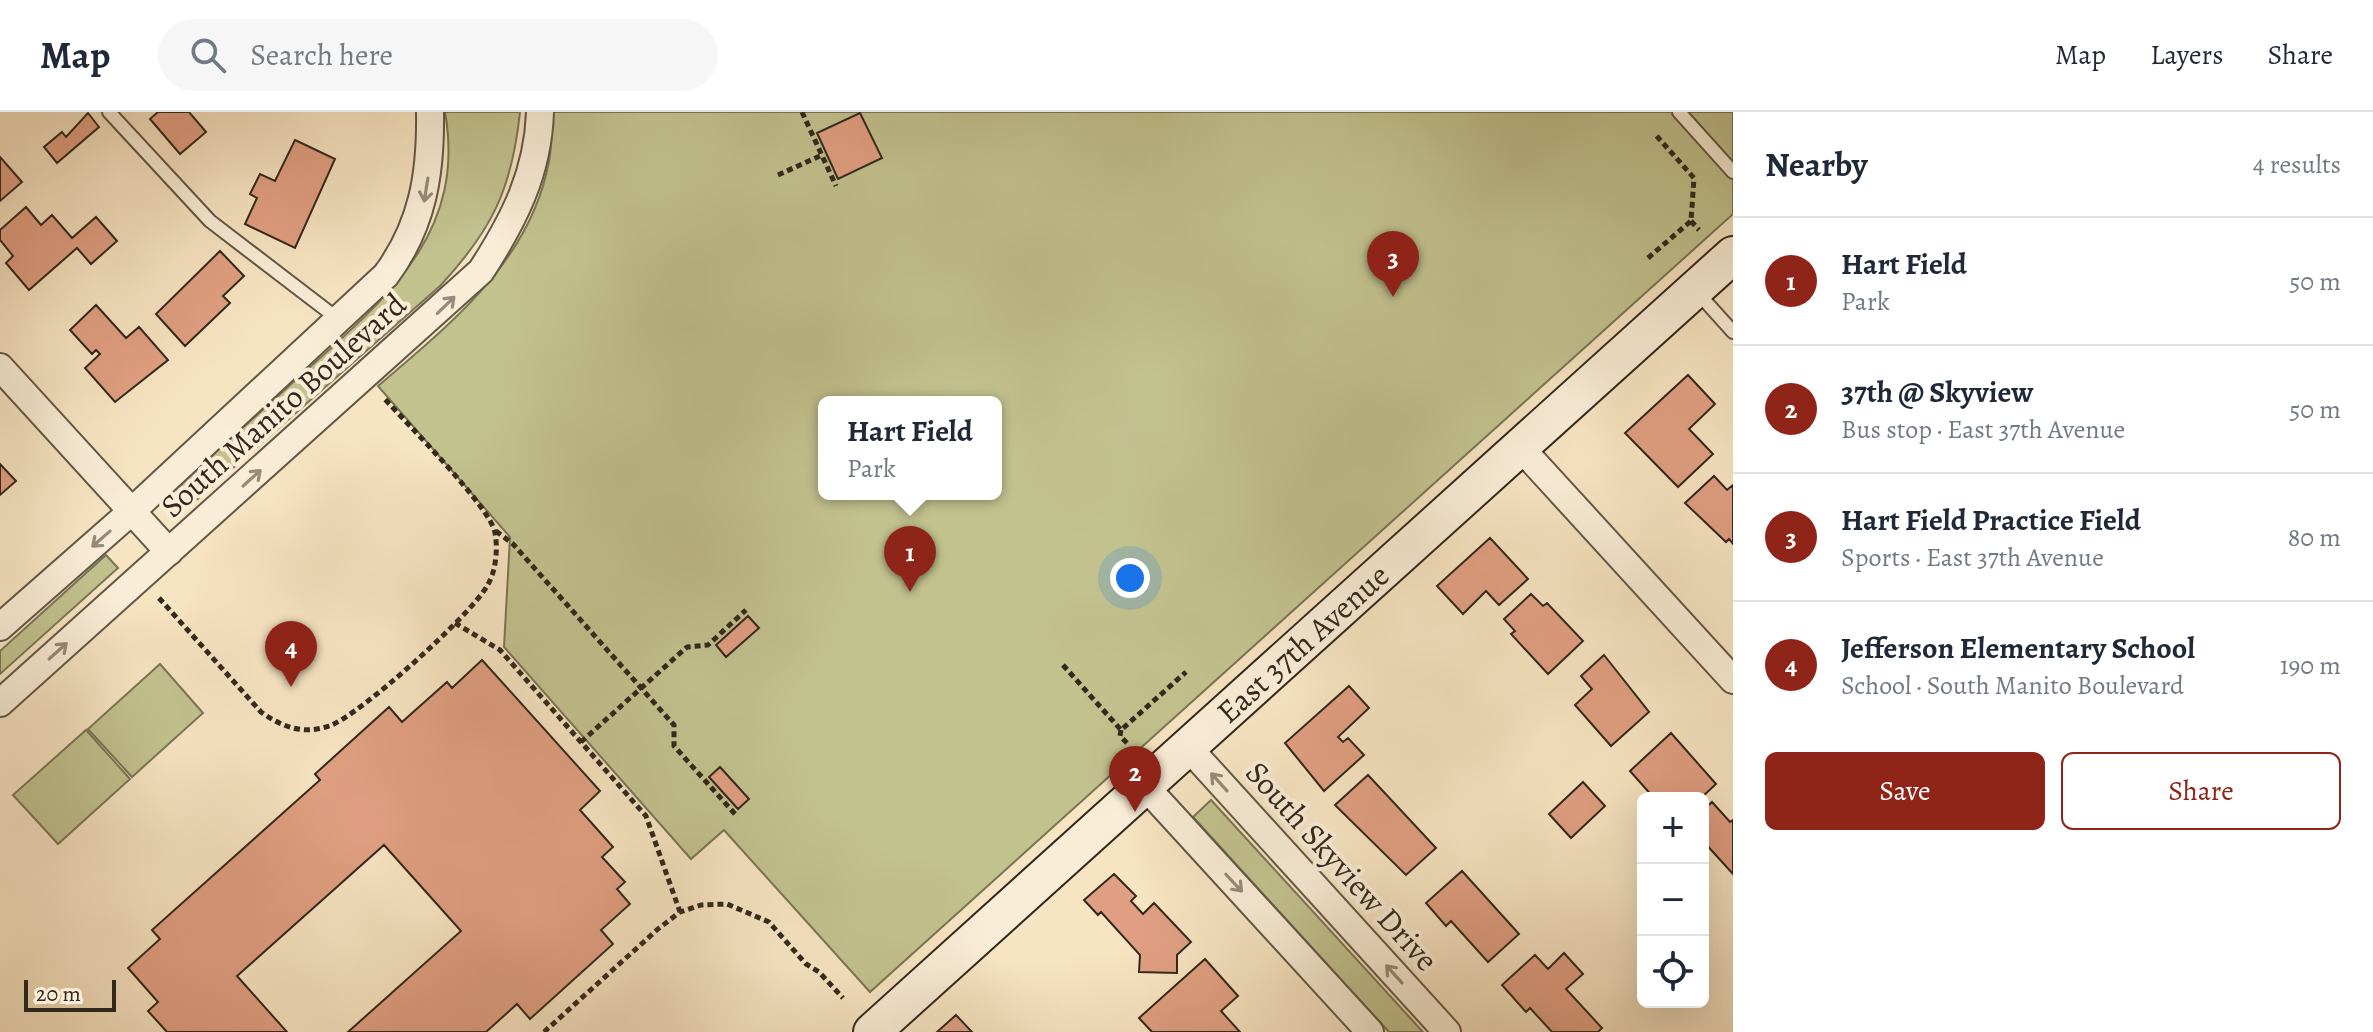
<!DOCTYPE html>
<html lang="en">
<head>
<meta charset="utf-8">
<style>
  :root { --surface:#fff; --page:#f6f6f7; --text:#1f2937; --muted:#747a83; --line:#e0e1e3; --accent:#8f2418 }
  body { margin:0; font-family:Alegreya,serif; background:var(--page); color:var(--text) }
  .controls { position:absolute; right:24px; bottom:24px; display:grid; overflow:hidden; border-radius:12px; box-shadow:0 8px 32px #0002 }
  .controls button { width:72px; height:72px; display:grid; place-items:center; padding:0; border:0; border-bottom:2px solid var(--line); background:var(--surface); color:var(--text); font:40px sans-serif }
  .scale { position:absolute; left:24px; bottom:20px; width:92px; box-sizing:border-box; padding-left:8px; border:4px solid #32281c; border-top:0; font-size:22px; line-height:28px; white-space:nowrap; color:#32281c; -webkit-text-stroke:6px #faedd7; paint-order:stroke }
  .you { position:absolute; left:1130px; top:466px; width:28px; height:28px; margin:-20px; border:6px solid #fff; border-radius:50%; background:#1a73e8; box-shadow:0 0 0 12px #1a73e833 }
  .badge { display:grid; place-items:center; width:52px; height:52px; border-radius:50%; background:var(--accent); color:#fff; font-size:26px; font-weight:700 }
  .pin { position:absolute; translate:-50% -66px; filter:drop-shadow(0 2px 4px #0008) }
  .pin::after { content:''; position:absolute; top:42px; width:28px; height:24px; background:inherit; clip-path:polygon(0 0,100% 0,50% 100%) }
  .popup { position:absolute; left:818px; top:284px; width:184px; height:104px; box-sizing:border-box; display:grid; place-content:center; border-radius:12px; background:var(--surface); filter:drop-shadow(0 2px 6px #0005); font-size:26px; white-space:nowrap; color:var(--muted) }
  .popup b { font-size:30px; color:var(--text) }
  .popup::after { content:''; position:absolute; left:50%; top:100%; margin-left:-16px; border:16px solid transparent; border-top-color:var(--surface) }
  .list { margin:0; padding:0; list-style:none }
  h2 { display:flex; justify-content:space-between; align-items:center; height:104px; margin:0; padding:0 32px; font-size:34px }
  h2 small { font-size:26px; font-weight:400; color:var(--muted) }
  .list li { display:grid; grid-template-columns:52px 1fr auto; gap:24px; align-items:center; box-sizing:border-box; height:128px; padding:0 32px; border-top:2px solid var(--line) }
  .list b { display:block; font-size:30px; white-space:nowrap }
  .list p { margin:0; font-size:26px; white-space:nowrap; color:var(--muted) }
  .list em { font-size:26px; font-style:normal; color:var(--muted) }
  .actions { display:flex; gap:16px; padding:24px 32px }
  .actions a { flex:1; padding:18px 0; border:2px solid var(--accent); border-radius:12px; text-align:center; font-size:28px; color:var(--accent) }
  .actions .main { background:var(--accent); color:#fff }
  .icon { flex:none; width:44px; height:44px; fill:none; stroke:currentColor; stroke-width:2; stroke-linecap:round; stroke-linejoin:round }
  .map { position:relative; flex:none; width:1733px; height:920px; overflow:hidden }
  header { display:flex; align-items:center; gap:48px; box-sizing:border-box; height:112px; padding:0 40px; background:var(--surface); border-bottom:2px solid var(--line) }
  header strong { font-size:38px }
  nav { display:flex; gap:44px; margin-inline-start:auto; font-size:28px }
  .search { width:560px; height:72px; background:var(--page); display:flex; align-items:center; gap:20px; box-sizing:border-box; padding:0 28px; border-radius:44px; color:var(--muted); font-size:30px }
  main { display:flex }
  aside { flex:1; background:var(--surface) }
  .map>svg:first-child { display:block }
  .green { fill:#c2c28f; stroke:#7a7556; stroke-width:2; fill-rule:evenodd }
  .building { fill:#e09f82; stroke:#32281c; stroke-width:2 }
  .lines { fill:none; stroke-linecap:round; stroke-linejoin:round }
  .lane-casing { stroke:#635746; stroke-width:16 }
  .street-casing { stroke:#635746; stroke-width:30 }
  .secondary-casing { stroke:#32281c; stroke-width:40 }
  .path { stroke:#32281c; stroke-width:5; stroke-dasharray:6 4; stroke-linecap:butt }
  .lane { stroke:#faedd7; stroke-width:12 }
  .street { stroke:#faedd7; stroke-width:26 }
  .secondary { stroke:#faedd7; stroke-width:36 }
  .oneway { stroke:#968a7a }
  .labels { text-anchor:middle; stroke-width:8; stroke-linejoin:round; paint-order:stroke }
  .street-label { font-size:32px; fill:#32281c; stroke:#faedd7 }
</style>
</head>
<body>
<header>
<strong>Map</strong>
<div class="search"><svg class="icon" aria-label="search" viewBox="0 0 24 24"><circle cx="10" cy="10" r="6"/><path d="M15 15l6 6"/></svg>Search here</div>
<nav><a>Map</a><a>Layers</a><a>Share</a></nav>
</header>
<main>
<div class="map">
<svg width="1733" height="920" viewBox="0 0 1733 920">
  <rect width="100%" height="100%" fill="#f7e4c2"/>
  <filter id="stains"><feTurbulence type="fractalNoise" baseFrequency=".0025" numOctaves="4"/><feColorMatrix values="0 0 0 0 .2 0 0 0 0 .09 0 0 0 0 .02 0 0 0 .5 -.17"/></filter>
  <radialGradient id="worn" r=".72"><stop offset=".6" stop-color="#630" stop-opacity="0"/><stop offset="1" stop-color="#630" stop-opacity=".3"/></radialGradient>
  <path class="green" d="M445 0H520C512 77 492 118 440 174L198 387 186 392 178 386 177 377 187 366C228 329 269 292 310 255 390 183 466 119 445 0Z
    M553 0H1733V102L870 880 724 718 691 747 504 535 510 425 378 274C450 212 531 149 549 49 552 33 552 16 553 0ZM824 290H996V382H824Z
    M106 443 118 456 0 562V539Z
    M160 552 203 601 132 665 88 617Z
    M86 618 130 667 58 732 13 683Z
    M1211 688 1423 920H1389L1193 705Z"/>
  <path class="building" d="M158 0H189L206 20 180 42 150 7Z
    M88 1 99 15 57 51 44 35 62 20 66 25Z
    M860 1 882 46 838 67 817 21Z
    M295 28 335 47 295 136 245 112 257 86 250 82 260 62 275 69Z
    M0 45 22 70 0 89Z
    M26 95 41 113 52 103 72 126 96 105 117 129 91 152 77 136 29 178 6 151 13 144 0 128V118Z
    M220 139 244 164 223 184 230 191 185 234 156 202Z
    M96 193 126 226 139 215 168 248 115 290 85 256 100 242 96 238 92 242 70 218Z
    M1688 263 1715 292 1689 317 1713 342 1678 375 1625 321Z
    M0 352 16 369 0 383Z
    M1714 364 1727 378 1733 373V432L1729 427 1726 430 1685 391Z
    M1490 426 1528 467 1499 493 1486 479 1463 502 1437 474Z
    M1531 482 1543 494 1547 491 1583 529 1548 562 1511 522 1515 519 1504 507Z
    M748 504 759 516 726 545 716 533Z
    M1604 543 1649 600 1611 634 1575 593 1592 577 1581 564Z
    M482 548 600 679 580 698 613 735 602 745 625 770 617 777 630 792 601 818 613 832 530 907 517 892 486 920H348L461 819 384 733 237 864 287 920H167L148 899 158 890 128 856 160 827 152 818 320 668 315 662 389 595 402 610 447 570 452 576Z
    M1349 574 1369 596 1338 625 1343 630 1348 626 1364 643 1324 679 1285 631Z
    M1671 621 1716 672 1701 686H1654L1630 659Z
    M720 655 749 687 738 697 709 665Z
    M1368 663 1436 736 1406 763 1335 693Z
    M1583 670 1605 694 1571 726 1549 702Z
    M1712 690 1730 710 1733 708V762L1703 729V698Z
    M1462 759 1519 822 1488 850 1451 809 1446 814 1426 791Z
    M1114 762 1136 784 1131 789 1143 802 1154 791 1191 830 1177 843V861L1139 860 1140 843 1101 800 1098 803 1084 788Z
    M1564 841 1583 862 1566 877 1602 916 1598 920H1552L1530 896 1526 900 1502 873 1535 843 1548 857Z
    M1205 847 1238 884 1221 899 1240 920H1152L1139 906Z
    M956 903 972 920H937Z"/>
  <g class="lines">
    <g class="lane-casing">
      <path id="lane" d="M109 0 210 109 338 207
        M1679 0 1733 60
        M1697 180 1733 220"/>
    </g>
    <g class="street-casing">
      <path id="street" d="M0 255 169 440
        M1520 335 1733 568
        M0 515 132 399 386 163C423 113 431 61 430 0
        M0 591 481 159C514 108 538 61 540 0
        M1186 633 1447 920
        M1143 672 1370 920"/>
    </g>
    <g class="secondary-casing">
      <g id="secondary">
        <path id="s1" d="M872 920 1733 143"/>
      </g>
    </g>
    <path class="path" d="M802 0 836 74
      M778 63 822 43
      M1691 109 1699 118
      M1648 146 1691 109 1694 66 1654 21
      M496 419 513 432 674 613V634L735 702
      M159 486 261 600C282 615 303 623 329 614 359 604 471 503 487 474 496 460 498 437 495 421 491 395 405 310 384 286
      M455 511 500 538 646 704 680 800
      M1063 553 1121 618 1186 560
      M1121 618 1120 624 1127 631
      M581 630 687 535 708 533 746 498
      M544 920 658 817 680 800 701 793 727 792 769 810 806 852 819 860 843 886"/>
    <use href="#lane" class="lane"/>
    <use href="#street" class="street"/>
    <use href="#secondary" class="secondary"/>
  </g>
  <defs><path id="oneway-shaft" d="M-6 0H5M1.5-3L5.5 0L1.5 3" fill="none" stroke-width="1.6" stroke-linecap="round" stroke-linejoin="round" transform="scale(2)"/></defs>
  <g class="oneway">
    <use href="#oneway-shaft" transform="translate(426 78) rotate(99)"/>
    <use href="#oneway-shaft" transform="translate(446 193) rotate(-44)"/>
    <use href="#oneway-shaft" transform="translate(252 366) rotate(-42)"/>
    <use href="#oneway-shaft" transform="translate(101 427) rotate(139)"/>
    <use href="#oneway-shaft" transform="translate(58 539) rotate(-42)"/>
    <use href="#oneway-shaft" transform="translate(1219 670) rotate(-132)"/>
    <use href="#oneway-shaft" transform="translate(1234 771) rotate(47)"/>
    <use href="#oneway-shaft" transform="translate(1394 862) rotate(-132)"/>
  </g>
  <g class="labels">
    <g class="street-label">
      <text transform="translate(283 293) rotate(-42)" y="11">South Manito Boulevard</text>
      <text dy="11" stroke="none"><textPath href="#s1" startOffset="580">East 37th Avenue</textPath></text>
      <text transform="translate(1342 754) rotate(48)" y="11">South Skyview Drive</text>
    </g>
  </g>
  <rect width="100%" height="100%" filter="url(#stains)"/>
  <rect width="100%" height="100%" fill="url(#worn)"/>
</svg>
<div class="controls">
<button>+</button>
<button>−</button>
<button><svg class="icon" aria-label="locate" viewBox="0 0 24 24"><circle cx="12" cy="12" r="6"/><path d="M12 2v4M12 18v4M2 12h4M18 12h4"/></svg></button>
</div>
<div class="scale">20 m</div>
<div class="you"></div>
<div class="pin badge" style="left:910px;top:480px">1</div>
<div class="popup"><b>Hart Field</b>Park</div>
<div class="pin badge" style="left:1135px;top:700px">2</div>
<div class="pin badge" style="left:1393px;top:185px">3</div>
<div class="pin badge" style="left:291px;top:575px">4</div>
</div>
<aside>
<h2>Nearby<small>4 results</small></h2>
<ul class="list">
<li><span class="badge">1</span><div><b>Hart Field</b><p>Park</p></div><em>50 m</em></li>
<li><span class="badge">2</span><div><b>37th @ Skyview</b><p>Bus stop · East 37th Avenue</p></div><em>50 m</em></li>
<li><span class="badge">3</span><div><b>Hart Field Practice Field</b><p>Sports · East 37th Avenue</p></div><em>80 m</em></li>
<li><span class="badge">4</span><div><b>Jefferson Elementary School</b><p>School · South Manito Boulevard</p></div><em>190 m</em></li>
</ul>
<div class="actions"><a class="main">Save</a><a>Share</a></div>
</aside>
</main>
</body>
</html>
